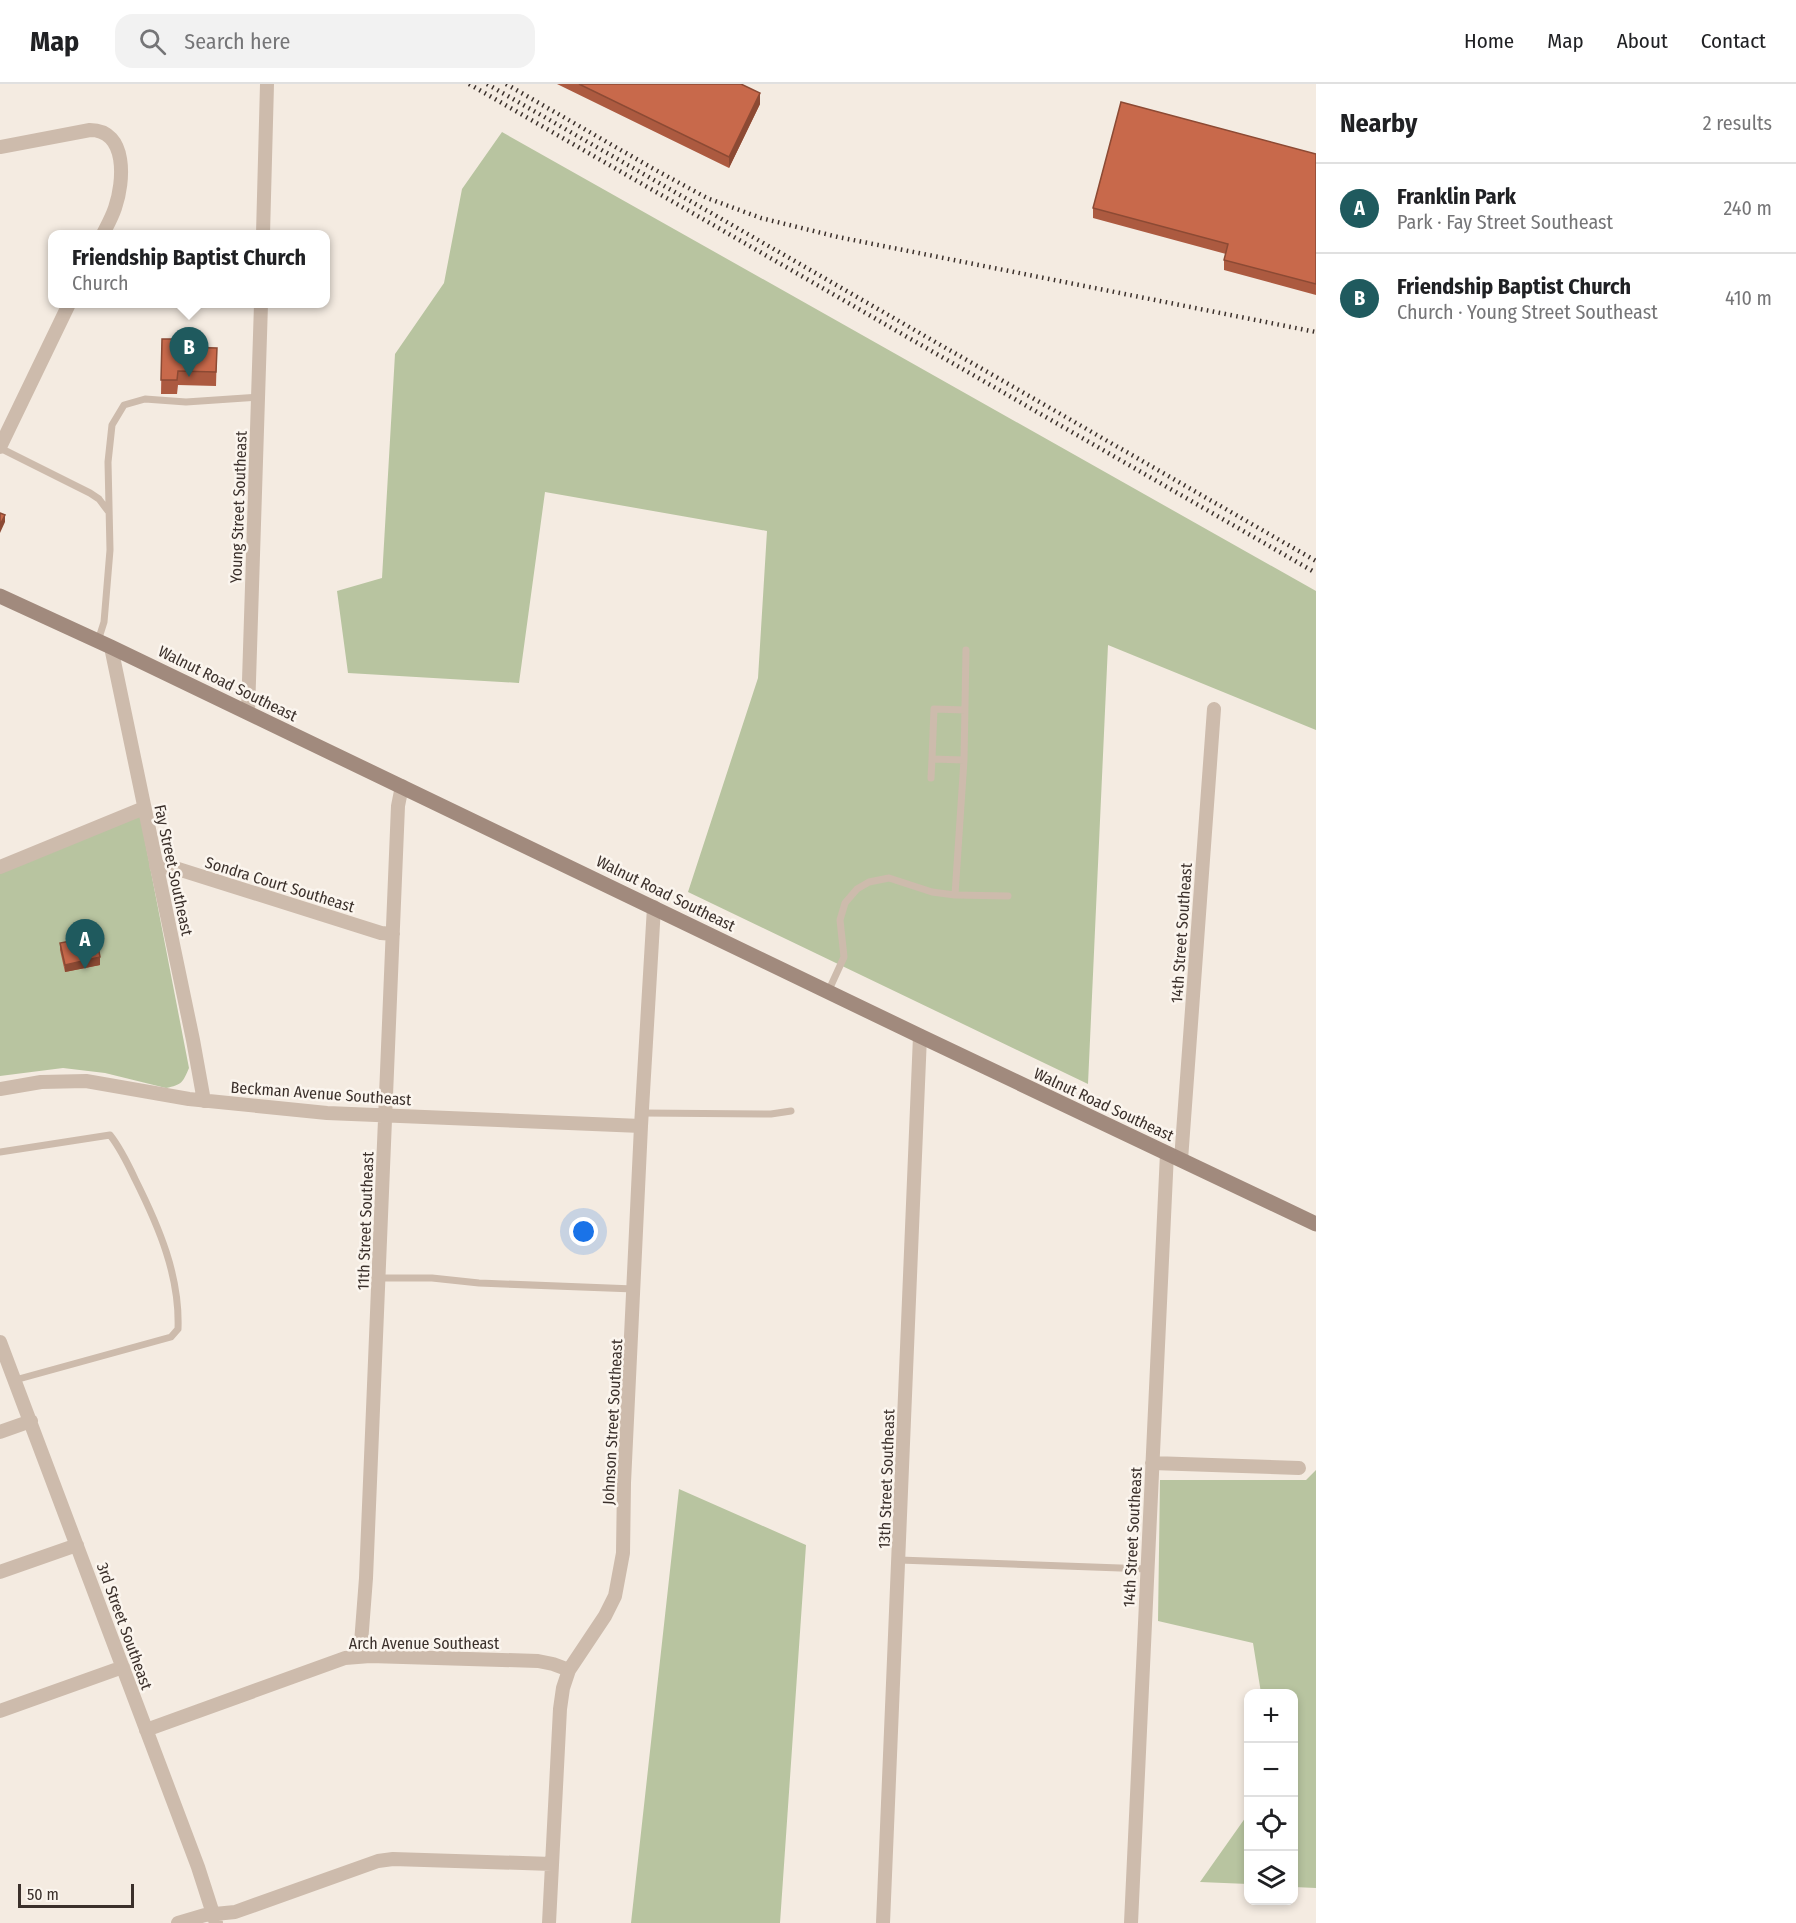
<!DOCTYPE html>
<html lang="en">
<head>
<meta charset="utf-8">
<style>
  :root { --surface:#fff; --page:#f2f2f2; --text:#202124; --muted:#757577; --line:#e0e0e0; --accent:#1f5a5e }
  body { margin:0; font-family:"Fira Sans Condensed",sans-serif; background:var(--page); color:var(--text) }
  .controls { position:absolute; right:18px; bottom:18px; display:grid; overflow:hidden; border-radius:12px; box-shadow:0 3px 9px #0003 }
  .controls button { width:54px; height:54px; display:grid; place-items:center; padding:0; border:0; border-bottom:2px solid var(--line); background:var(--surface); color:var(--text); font:30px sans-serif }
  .scale { position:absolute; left:18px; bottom:15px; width:116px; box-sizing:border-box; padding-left:6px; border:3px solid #3b302b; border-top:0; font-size:16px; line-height:21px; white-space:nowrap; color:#3b302b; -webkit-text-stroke:4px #fbf5ee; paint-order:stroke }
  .you { position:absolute; left:584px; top:1148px; width:21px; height:21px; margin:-15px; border:4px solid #fff; border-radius:50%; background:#1a73e8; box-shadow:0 0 0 9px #1a73e833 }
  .badge { display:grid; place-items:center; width:39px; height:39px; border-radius:50%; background:var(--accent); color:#fff; font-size:20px; font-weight:700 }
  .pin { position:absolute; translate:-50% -50px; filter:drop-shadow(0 2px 3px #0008) }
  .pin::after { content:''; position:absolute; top:32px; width:21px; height:18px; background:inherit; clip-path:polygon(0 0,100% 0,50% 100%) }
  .popup { position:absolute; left:48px; top:146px; width:282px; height:78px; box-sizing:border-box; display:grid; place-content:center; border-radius:12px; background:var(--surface); filter:drop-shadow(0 2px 4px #0005); font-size:20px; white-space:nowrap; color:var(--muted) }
  .popup b { font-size:22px; color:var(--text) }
  .popup::after { content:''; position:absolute; left:50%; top:100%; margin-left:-12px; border:12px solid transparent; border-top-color:var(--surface) }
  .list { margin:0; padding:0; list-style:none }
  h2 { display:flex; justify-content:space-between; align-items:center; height:78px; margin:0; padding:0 24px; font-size:26px }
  h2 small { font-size:20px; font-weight:400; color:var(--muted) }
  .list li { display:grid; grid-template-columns:39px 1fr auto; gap:18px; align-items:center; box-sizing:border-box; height:90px; padding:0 24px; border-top:2px solid var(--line) }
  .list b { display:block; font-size:22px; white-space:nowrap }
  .list p { margin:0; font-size:20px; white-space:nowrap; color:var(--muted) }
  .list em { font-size:20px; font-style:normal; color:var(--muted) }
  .icon { flex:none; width:33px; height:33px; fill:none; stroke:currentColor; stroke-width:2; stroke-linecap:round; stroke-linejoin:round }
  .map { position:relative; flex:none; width:1316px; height:1839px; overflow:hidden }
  header { display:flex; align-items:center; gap:36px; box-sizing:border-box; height:84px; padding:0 30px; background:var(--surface); border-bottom:2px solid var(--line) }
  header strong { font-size:28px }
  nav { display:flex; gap:33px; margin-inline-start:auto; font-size:21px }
  .search { width:420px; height:54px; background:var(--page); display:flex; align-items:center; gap:15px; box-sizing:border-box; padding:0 21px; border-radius:18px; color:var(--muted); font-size:22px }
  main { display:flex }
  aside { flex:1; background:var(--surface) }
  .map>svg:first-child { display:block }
  .green { fill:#b8c4a0 }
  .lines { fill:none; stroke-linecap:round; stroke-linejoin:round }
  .service { stroke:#cdbbac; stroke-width:7 }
  .minor { stroke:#cdbbac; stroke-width:14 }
  .secondary { stroke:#a18a7d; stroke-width:15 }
  .rail { stroke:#3b302b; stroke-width:4.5; stroke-dasharray:1.5 4.5; stroke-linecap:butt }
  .wall { fill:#ac5a40 }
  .shaded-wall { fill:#8c4a34 }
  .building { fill:#c8694b; stroke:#8c4a34; stroke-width:1.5 }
  .labels { text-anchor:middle; stroke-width:5; stroke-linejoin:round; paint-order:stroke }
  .street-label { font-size:16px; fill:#3b302b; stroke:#fbf5ee }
</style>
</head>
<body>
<header>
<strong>Map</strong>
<div class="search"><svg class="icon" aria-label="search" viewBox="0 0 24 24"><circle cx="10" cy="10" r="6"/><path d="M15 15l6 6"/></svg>Search here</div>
<nav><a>Home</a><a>Map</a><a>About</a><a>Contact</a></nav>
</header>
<main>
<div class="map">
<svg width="1316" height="1839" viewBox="0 0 1316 1839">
  <rect width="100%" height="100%" fill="#f4ebe1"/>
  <path class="green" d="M502 48 1316 507V646L1108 561 1088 1000 688 808 758 594 767 447 545 408 519 599 348 589 337 507 382 494 395 270 444 199 462 105Z
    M140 731 189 984C183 998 182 1001 166 1004L105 989 63 984 0 992V787Z
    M1316 1386V1804L1294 1803V1610L1261 1609 1253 1559 1158 1537 1160 1396H1306Z
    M679 1405 806 1461 780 1839H631Z
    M1248 1730V1800L1200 1798Z"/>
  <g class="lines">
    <path class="service" d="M0 364 90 409 99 415 108 427
      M98 557 104 538 110 466 108 378 112 341 124 321 145 315 186 318 258 313
      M964 676 932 675 934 625 965 626
      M931 694 932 675
      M955 811 964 676 966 566
      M828 908 844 873 840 836 845 819 857 805 869 798 889 794 932 808 955 811 1008 812
      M642 1029 771 1030 791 1027
      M0 1068 110 1051C121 1065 128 1080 135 1095 159 1143 180 1192 178 1245L171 1253 15 1296
      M379 1194H432L479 1199 634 1205
      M899 1476 1148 1485"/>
    <path class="minor" d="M0 63 90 46C128 46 124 98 115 124 112 133 107 142 103 150
      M263 150 267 0
      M0 363 69 220
      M111 563 193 956 204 1017
      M248 628 261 220
      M156 782 178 785 381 849 393 850
      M0 783 144 724
      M0 1005 41 998 86 997 189 1015 327 1029 641 1042
      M1181 1076 1214 625
      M0 1258 198 1783 216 1839
      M0 1348 31 1337
      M1152 1379 1299 1384
      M0 1488 77 1461
      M360 1572 366 1494 398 722 402 702
      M0 1627 123 1583
      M146 1646 345 1574 370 1572 538 1577 553 1580 569 1586
      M178 1839 205 1831 235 1828 378 1777 393 1775 552 1780
      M549 1839 560 1625 563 1604 569 1586 605 1532 615 1512 623 1469 624 1399 641 1042 654 823
      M883 1839 920 952
      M1131 1839 1167 1069"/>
    <path class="secondary" d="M0 512 111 563 920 952 1316 1140"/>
    <path class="rail" d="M469 0 1316 489
      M487 0 1316 477
      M506 0 652 84 707 114 761 134 838 153 1316 248"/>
  </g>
  <path class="wall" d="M557 0H741L760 20 729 84Z
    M1316 70V211L1224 186V176L1226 170 1093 134V124Z
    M162 255 176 263 217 264 216 302 178 301 177 310H161Z
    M60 859 100 881 65 888 60 866Z"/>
  <path class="shaded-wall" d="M760 9V20L729 84V73Z
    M5 431V438L0 449V441Z
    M100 873V881L65 888V881Z"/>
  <path class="building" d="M579 0H741L760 9 729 73Z
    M1121 18 1316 70V200L1224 176 1228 160 1093 124Z
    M162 255H176V263L217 264 216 288 178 287 177 296H161Z
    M0 429 5 431 0 441Z
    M96 852 100 873 65 881 60 859Z"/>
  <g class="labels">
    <g class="street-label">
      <text transform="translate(238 423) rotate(-88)" y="6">Young Street Southeast</text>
      <text transform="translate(228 599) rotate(26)" y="6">Walnut Road Southeast</text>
      <text transform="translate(174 786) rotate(78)" y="6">Fay Street Southeast</text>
      <text transform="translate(280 800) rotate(17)" y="6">Sondra Court Southeast</text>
      <text transform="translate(666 809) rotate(26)" y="6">Walnut Road Southeast</text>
      <text transform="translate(1181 849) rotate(-86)" y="6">14th Street Southeast</text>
      <text transform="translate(321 1009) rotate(4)" y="6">Beckman Avenue Southeast</text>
      <text transform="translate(1104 1020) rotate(25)" y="6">Walnut Road Southeast</text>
      <text transform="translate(365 1137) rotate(-88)" y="6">11th Street Southeast</text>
      <text transform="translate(612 1338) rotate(-87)" y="6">Johnson Street Southeast</text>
      <text transform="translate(886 1395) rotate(-88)" y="6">13th Street Southeast</text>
      <text transform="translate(1132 1453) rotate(-87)" y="6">14th Street Southeast</text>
      <text transform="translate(125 1542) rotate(70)" y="6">3rd Street Southeast</text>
      <text x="424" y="1565">Arch Avenue Southeast</text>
    </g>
  </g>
</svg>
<div class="controls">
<button>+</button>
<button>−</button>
<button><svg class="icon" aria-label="locate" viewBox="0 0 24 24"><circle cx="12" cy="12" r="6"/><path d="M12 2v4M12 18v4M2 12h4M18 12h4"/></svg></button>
<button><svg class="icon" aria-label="layers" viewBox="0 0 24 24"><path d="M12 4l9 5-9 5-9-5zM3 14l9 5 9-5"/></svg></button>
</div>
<div class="scale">50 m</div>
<div class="you"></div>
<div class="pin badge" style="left:85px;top:885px">A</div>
<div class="pin badge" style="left:189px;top:293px">B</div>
<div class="popup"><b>Friendship Baptist Church</b>Church</div>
</div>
<aside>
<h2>Nearby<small>2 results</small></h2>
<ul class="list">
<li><span class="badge">A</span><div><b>Franklin Park</b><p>Park · Fay Street Southeast</p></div><em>240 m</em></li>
<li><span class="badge">B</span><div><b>Friendship Baptist Church</b><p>Church · Young Street Southeast</p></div><em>410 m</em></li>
</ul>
</aside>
</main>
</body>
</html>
